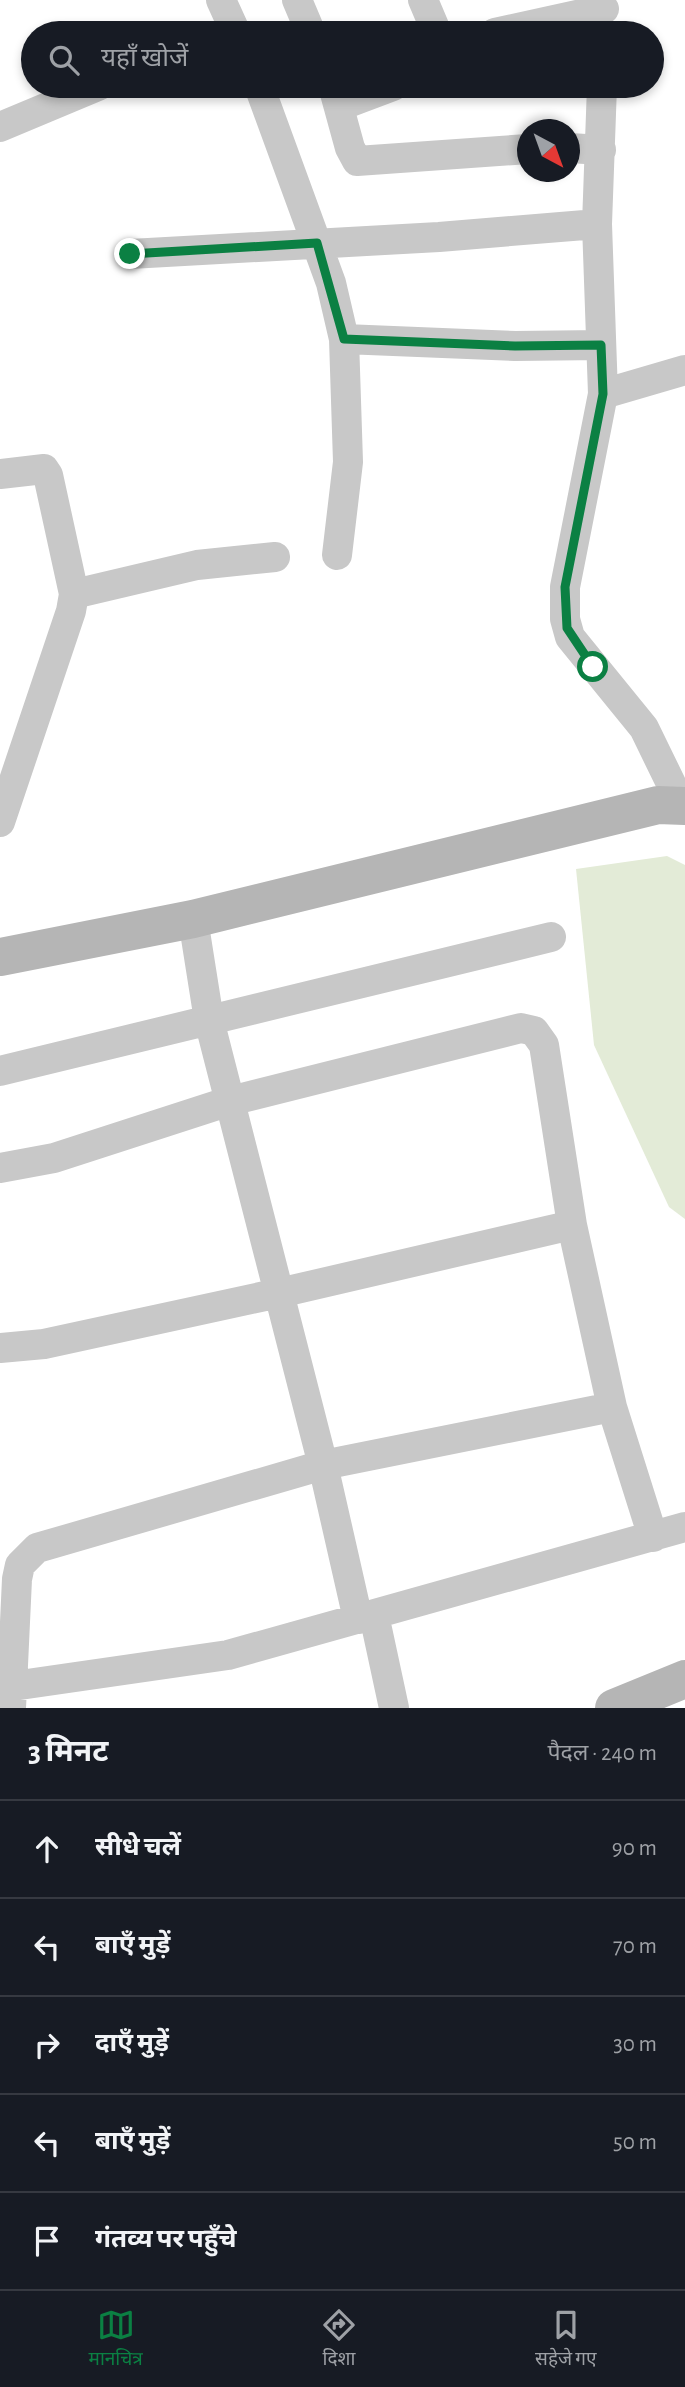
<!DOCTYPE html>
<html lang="hi">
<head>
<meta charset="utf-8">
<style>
  :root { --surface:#171b24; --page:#242831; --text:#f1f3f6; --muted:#9ea1a6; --line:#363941; --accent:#0b8043 }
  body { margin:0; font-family:"Alegreya Sans","Noto Sans Devanagari",sans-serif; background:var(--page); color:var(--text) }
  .compass { position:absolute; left:517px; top:119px; width:63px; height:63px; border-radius:50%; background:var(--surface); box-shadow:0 4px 10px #0003; rotate:139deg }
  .stop { position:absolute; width:21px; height:21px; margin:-16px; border:5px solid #0b8043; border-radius:50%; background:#fff }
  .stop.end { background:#0b8043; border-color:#fff; box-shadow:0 2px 7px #0008 }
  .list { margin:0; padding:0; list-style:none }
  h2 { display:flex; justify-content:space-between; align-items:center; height:91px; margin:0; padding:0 28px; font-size:30px }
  h2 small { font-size:23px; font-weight:400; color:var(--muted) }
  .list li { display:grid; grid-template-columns:46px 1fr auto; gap:21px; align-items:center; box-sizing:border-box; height:98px; padding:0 28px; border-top:2px solid var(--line) }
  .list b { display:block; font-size:26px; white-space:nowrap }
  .list em { font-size:23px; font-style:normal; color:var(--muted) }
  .icon { flex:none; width:38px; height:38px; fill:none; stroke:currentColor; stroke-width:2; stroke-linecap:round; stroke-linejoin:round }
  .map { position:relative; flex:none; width:685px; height:1708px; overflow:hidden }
  .search { position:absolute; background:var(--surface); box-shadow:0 4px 10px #0003; left:21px; right:21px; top:21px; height:77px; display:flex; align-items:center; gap:18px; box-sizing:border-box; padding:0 24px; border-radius:38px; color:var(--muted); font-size:26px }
  .sheet { height:581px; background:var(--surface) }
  nav { display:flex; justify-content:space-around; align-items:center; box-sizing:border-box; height:98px; border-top:2px solid var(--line); background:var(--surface); font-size:19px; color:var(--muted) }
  nav a { display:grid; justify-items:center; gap:4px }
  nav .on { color:var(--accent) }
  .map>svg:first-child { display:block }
  .green { fill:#e3ebd7 }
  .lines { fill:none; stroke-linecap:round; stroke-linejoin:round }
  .street { stroke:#c8c8c8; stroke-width:30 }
  .secondary { stroke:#b5b5b5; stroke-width:38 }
  .route { stroke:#0b8043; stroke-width:9 }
</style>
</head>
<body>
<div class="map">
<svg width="685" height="1708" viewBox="0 0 685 1708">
  <rect width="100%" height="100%" fill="#fff"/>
  <path class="green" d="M667 856 685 865V1219L669 1207 594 1045 576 869Z"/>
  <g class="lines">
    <path class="street" d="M221 0 236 33
      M297 0 311 33
      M423 0 437 33
      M495 33 604 9
      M259 86 331 283 344 339 348 462 337 555
      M333 86 350 148 357 161 528 149
      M602 86 597 224 603 394 565 587V619L570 637 644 728 681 804
      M340 106 393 86
      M0 127 98 86
      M570 148 601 150
      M130 254 439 237 597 224
      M344 339 515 346 601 345
      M603 394 685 370
      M0 474 44 469 48 475 74 594 71 611 0 822
      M74 594 197 565 275 557
      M193 919 209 1020 323 1465 358 1619
      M0 1071 551 937
      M0 1168 54 1158 230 1101 521 1028 534 1031 544 1045 572 1225 612 1407 653 1537
      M0 1348 44 1344 279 1293 572 1225
      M374 1615 394 1708
      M13 1686 228 1655 685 1527
      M11 1708 17 1579 20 1565 37 1548 323 1465 612 1407"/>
    <path class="secondary" d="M0 957 193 919 658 805 685 806
      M614 1708 685 1679"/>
  </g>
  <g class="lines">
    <path class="route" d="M130 254 317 243 344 339 515 346 601 345 603 394 565 587 567 628 593 667"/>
  </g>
</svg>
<svg class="compass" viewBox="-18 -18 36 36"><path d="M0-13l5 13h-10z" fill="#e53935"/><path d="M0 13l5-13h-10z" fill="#9ea1a6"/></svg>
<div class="stop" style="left:593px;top:667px"></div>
<div class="stop end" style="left:130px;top:254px"></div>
<div class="search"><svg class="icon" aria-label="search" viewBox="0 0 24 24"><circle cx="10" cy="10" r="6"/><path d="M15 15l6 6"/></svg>यहाँ खोजें</div>
</div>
<section class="sheet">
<h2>3 मिनट<small>पैदल · 240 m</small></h2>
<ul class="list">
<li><svg class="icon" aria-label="ahead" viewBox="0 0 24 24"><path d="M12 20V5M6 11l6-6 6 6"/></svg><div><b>सीधे चलें</b></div><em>90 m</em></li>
<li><svg class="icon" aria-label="left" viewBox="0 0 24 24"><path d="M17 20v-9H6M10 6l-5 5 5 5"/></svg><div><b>बाएँ मुड़ें</b></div><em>70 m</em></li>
<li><svg class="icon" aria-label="right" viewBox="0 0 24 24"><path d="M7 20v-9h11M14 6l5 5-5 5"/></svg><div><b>दाएँ मुड़ें</b></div><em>30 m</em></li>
<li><svg class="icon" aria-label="left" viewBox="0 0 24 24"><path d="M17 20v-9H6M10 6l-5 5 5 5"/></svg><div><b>बाएँ मुड़ें</b></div><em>50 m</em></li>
<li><svg class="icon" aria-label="arrive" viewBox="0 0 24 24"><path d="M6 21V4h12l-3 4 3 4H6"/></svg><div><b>गंतव्य पर पहुँचे</b></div></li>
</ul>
</section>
<nav>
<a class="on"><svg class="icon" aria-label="map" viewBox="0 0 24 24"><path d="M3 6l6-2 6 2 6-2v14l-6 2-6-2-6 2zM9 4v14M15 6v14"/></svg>मानचित्र</a>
<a><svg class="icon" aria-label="directions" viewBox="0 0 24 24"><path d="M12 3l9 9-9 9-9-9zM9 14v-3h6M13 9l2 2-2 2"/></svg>दिशा</a>
<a><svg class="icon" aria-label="saved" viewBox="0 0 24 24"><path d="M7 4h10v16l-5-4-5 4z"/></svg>सहेजे गए</a>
</nav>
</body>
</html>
